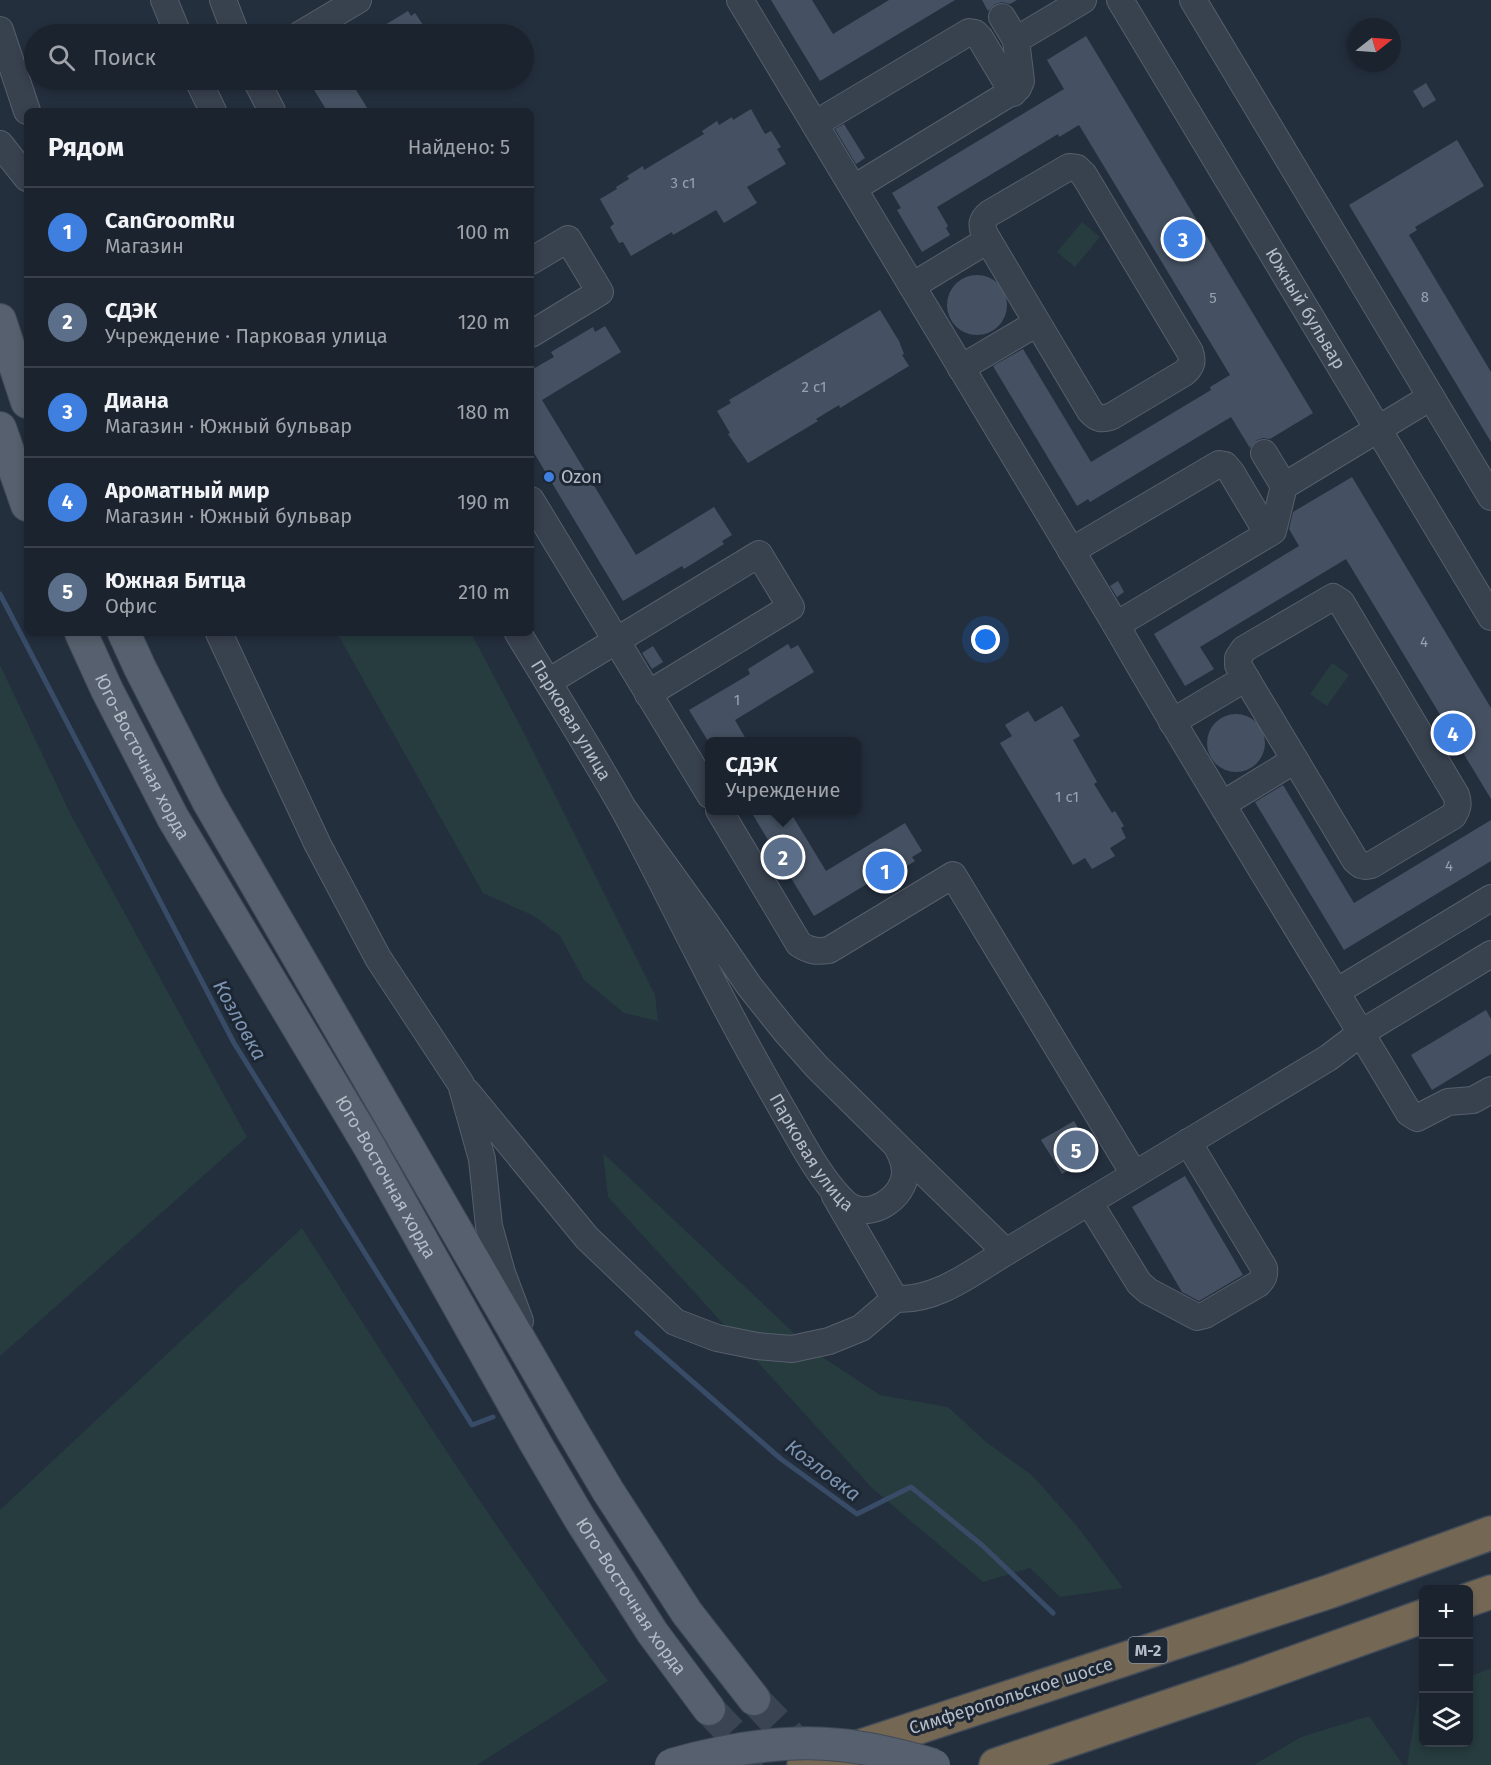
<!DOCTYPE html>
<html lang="ru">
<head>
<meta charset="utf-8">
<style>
  :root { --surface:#1b232e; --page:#242b36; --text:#f1f3f6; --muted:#a0a4aa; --line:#39404a; --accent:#ea580c }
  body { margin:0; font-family:"Fira Sans",sans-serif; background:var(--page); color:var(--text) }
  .controls { position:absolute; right:18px; bottom:18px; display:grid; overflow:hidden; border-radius:9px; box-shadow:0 3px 9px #0003 }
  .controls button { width:54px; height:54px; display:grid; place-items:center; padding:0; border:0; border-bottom:2px solid var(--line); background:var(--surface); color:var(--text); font:30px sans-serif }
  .compass { position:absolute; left:1347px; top:18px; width:54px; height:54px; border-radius:50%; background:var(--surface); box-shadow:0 3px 9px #0003; rotate:73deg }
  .you { position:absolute; left:986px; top:640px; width:21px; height:21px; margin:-15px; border:4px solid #fff; border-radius:50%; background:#1a73e8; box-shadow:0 0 0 9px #1a73e833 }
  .badge { display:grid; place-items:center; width:39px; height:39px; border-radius:50%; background:var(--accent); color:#fff; font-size:20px; font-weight:700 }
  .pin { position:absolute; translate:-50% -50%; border:3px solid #fff; box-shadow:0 2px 6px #0006 }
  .popup { position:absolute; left:705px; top:737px; width:156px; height:78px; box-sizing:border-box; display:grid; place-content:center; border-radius:9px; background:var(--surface); filter:drop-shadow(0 2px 4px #0005); font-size:20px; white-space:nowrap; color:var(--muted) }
  .popup b { font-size:22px; color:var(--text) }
  .popup::after { content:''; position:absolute; left:50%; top:100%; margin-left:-12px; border:12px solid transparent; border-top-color:var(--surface) }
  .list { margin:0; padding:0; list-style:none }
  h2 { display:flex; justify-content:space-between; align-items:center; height:78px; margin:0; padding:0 24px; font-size:26px }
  h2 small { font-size:20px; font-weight:400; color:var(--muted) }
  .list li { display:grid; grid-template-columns:39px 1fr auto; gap:18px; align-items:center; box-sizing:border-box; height:90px; padding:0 24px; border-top:2px solid var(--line) }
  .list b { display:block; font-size:22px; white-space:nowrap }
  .list p { margin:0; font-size:20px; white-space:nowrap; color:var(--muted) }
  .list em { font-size:20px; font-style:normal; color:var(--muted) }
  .icon { flex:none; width:33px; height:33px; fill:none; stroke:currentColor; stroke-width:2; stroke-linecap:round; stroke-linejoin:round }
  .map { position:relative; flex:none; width:1491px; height:1765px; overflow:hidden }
  .search { position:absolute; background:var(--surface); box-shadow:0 3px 9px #0003; left:24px; top:24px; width:510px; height:66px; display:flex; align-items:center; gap:15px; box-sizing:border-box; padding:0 21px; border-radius:33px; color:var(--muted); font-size:22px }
  .panel { position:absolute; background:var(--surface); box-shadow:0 3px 9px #0003; left:24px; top:108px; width:510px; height:528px; border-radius:9px }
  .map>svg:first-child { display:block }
  .green { fill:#263c3f }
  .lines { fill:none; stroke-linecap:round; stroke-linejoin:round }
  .stream { stroke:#394c67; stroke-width:5 }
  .building { fill:#455162 }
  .major-tunnel { stroke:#3a4453; stroke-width:32; stroke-dasharray:32 16; stroke-linecap:butt }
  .minor-casing { stroke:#565f6c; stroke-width:28 }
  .major-casing { stroke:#414a57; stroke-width:34 }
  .highway-casing { stroke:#434c59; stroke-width:36 }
  .minor { stroke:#38414e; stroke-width:26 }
  .major { stroke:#56606e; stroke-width:32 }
  .highway { stroke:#746855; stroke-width:33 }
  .major-bridge-casing { stroke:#414a57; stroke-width:34; stroke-linecap:butt }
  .major-bridge { stroke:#56606e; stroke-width:32 }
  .shop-dot { fill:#3f7fe0; stroke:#1d2633; stroke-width:2 }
  .labels { text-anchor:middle; stroke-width:6; stroke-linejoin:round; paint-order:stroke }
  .number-label { font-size:15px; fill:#98a1af }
  .shield { fill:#1d2633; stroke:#878f9c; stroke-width:1.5 }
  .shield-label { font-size:16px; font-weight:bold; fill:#b4bcc9 }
  .street-label { font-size:18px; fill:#b4bcc9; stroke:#1d2633 }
  .poi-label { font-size:18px; fill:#b4bcc9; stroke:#1d2633; text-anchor:start }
  .water-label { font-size:20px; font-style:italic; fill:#7c92b1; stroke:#1d2633 }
</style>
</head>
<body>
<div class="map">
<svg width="1491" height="1765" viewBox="0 0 1491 1765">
  <rect width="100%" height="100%" fill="#242f3e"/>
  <path class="green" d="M1082 222 1100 237 1075 267 1057 252Z
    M337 633H471L523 731 655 995 658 1021 624 1013 584 980 560 936 534 916 483 893Z
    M1332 663 1349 675 1327 706 1310 694Z
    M0 665 71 815 247 1137 0 1356Z
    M603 1153 813 1351 880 1395 948 1407 986 1442 1033 1476 1077 1526 1123 1588 1060 1597 1030 1568 983 1582 872 1488 608 1197Z
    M302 1228C400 1381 498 1535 608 1681L477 1765H0V1510Z
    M1491 1668V1765H1407L1418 1697 1423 1695 1424 1742H1468L1469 1677Z
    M1369 1716 1403 1765H1254L1301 1737Z"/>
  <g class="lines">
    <path class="stream" d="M0 594 234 1043 472 1425 493 1417
      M637 1333 781 1459 857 1514 911 1487 983 1546 1053 1613"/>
  </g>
  <path class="building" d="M771 0H812L833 34 889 0H955L820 81Z
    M982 0H1017L1010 4 1002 2 995 4 988 11Z
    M408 11 411 16 415 13 429 34H370Z
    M1086 36 1313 413 1270 439 1263 438 1257 440 1250 448 1231 417 1090 502 1088 499 1077 506 993 366 1023 349 1091 462 1211 390 1210 387 1230 375 1079 125 1059 137 1058 134 937 207 948 226 946 228 950 235 922 252 897 210 901 208 892 193 1064 89 1047 60Z
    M308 80H350L369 111H327Z
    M1426 83 1436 100 1423 108 1413 91Z
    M751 109 765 134 771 131 781 147 777 149 786 164 747 187 757 203 724 223 716 210 673 235 672 232 631 256 623 242 619 243 610 227 614 224 600 199 617 189 616 187 629 179 627 176 643 166 644 170 704 134 702 131 717 121 719 125 732 117 733 120Z
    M844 124 865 158 856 164 835 129Z
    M1457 140 1484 186 1415 227 1417 230 1409 235 1491 372V442L1349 205Z
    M947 305a30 30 0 1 1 60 0a30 30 0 1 1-60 0Z
    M880 310 899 341 904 354 902 355 909 366 840 408 839 405 816 419 818 421 748 463 728 434 730 433 717 411 731 403 729 400Z
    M605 326 621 352 542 400 573 451 636 555 714 507 732 535 722 541 724 544 684 569 682 566 623 601 531 448V370L554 357 551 352 593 327 595 332Z
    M1352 477 1491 708V799L1346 559 1200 647 1214 669 1185 686 1154 634 1299 546 1289 529 1293 512Z
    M1118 581 1124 592 1117 597 1110 586Z
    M788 644 791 649 798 645 814 672 735 720 747 741H708L689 710 750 674 748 669Z
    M653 646 663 662 652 669 642 653Z
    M1062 706 1080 736 1073 740 1097 782 1094 784 1112 813 1115 811 1124 826 1121 828 1126 838 1110 848 1115 856 1092 869 1085 858 1073 865 1000 743 1012 736 1005 725 1028 711 1035 722Z
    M1207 743a29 29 0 1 1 58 0a29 29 0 1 1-58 0Z
    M1283 785 1354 903 1491 820V861L1344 950 1255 802Z
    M750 810H789L826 871 905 823 922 851 912 857 915 861 875 886 872 881 814 916Z
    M1486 1010 1491 1019V1054L1432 1090 1411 1055Z
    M1074 1121 1094 1155 1062 1174 1041 1140Z
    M1185 1176 1243 1275 1199 1301 1182 1292 1132 1207Z"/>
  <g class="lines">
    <path class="major-tunnel" d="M754 1699 813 1760
      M709 1709 762 1765"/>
    <g class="minor-casing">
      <g id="minor">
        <path d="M164 0 178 34"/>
        <path d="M223 0 236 34"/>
        <path d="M740 0 1116 625C1210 789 1312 950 1409 1113L1417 1118 1448 1102 1473 1100 1491 1090"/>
        <path id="s1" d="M1120 0 1491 617"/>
        <path d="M1193 0 1491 497"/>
        <path d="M1002 17 1016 40"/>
        <path d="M0 30 27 111"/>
        <path d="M301 34 358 0"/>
        <path d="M198 80 213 111"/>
        <path d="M256 80 272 111"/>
        <path d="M815 124 969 32 975 33 980 38 1013 93"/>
        <path d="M0 144 27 178"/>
        <path d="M1069 167 1077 168 1084 175 1190 352C1193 361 1192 366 1184 373L1112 416C1102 420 1097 419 1090 411L985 235C981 225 981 220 990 213Z"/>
        <path d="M854 188 1018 88 1021 81 1016 40 1083 0"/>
        <path d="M531 261 568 239 600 292 531 334"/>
        <path d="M912 286 988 240"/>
        <path d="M961 368 1037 323"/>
        <path d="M1264 453 1284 486"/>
        <path d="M531 500 710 795"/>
        <path d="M1071 551 1219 464 1225 465 1231 472 1268 534"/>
        <path d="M1333 597 1341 602 1456 795C1459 804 1458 808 1453 816L1371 865C1364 867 1361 866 1355 860L1238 665V658L1244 649Z"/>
        <path d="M1116 625 1273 531 1284 486 1431 397"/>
        <path d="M219 633 318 845 378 958 461 1084 482 1159 489 1226 502 1273 520 1321"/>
        <path id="s2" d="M518 633C553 691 590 749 623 808 649 855 673 905 698 953 725 1007 754 1060 784 1112 802 1143 819 1177 844 1202 866 1224 907 1198 905 1170 904 1160 901 1153 896 1145L817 1067 786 1032 750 987 706 923 623 808"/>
        <path d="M548 682 759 554 791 607 648 694"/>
        <path d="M1172 722 1246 678"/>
        <path d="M1223 804 1295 760"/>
        <path d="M719 810 799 944C810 951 817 952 829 950L953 875 1134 1174"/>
        <path d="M1336 992 1491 898"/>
        <path d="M467 1092 587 1238 675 1322 717 1338 757 1346 792 1349 829 1341 861 1328 895 1299C937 1301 971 1273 1006 1252"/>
        <path d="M898 1147 1006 1252 1328 1058 1361 1033 1491 954"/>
        <path d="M835 1196 895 1299"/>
        <path d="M1089 1202 1139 1283 1148 1291 1197 1317 1205 1315 1258 1284C1263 1279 1265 1276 1264 1268L1188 1142"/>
      </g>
    </g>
    <g class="major-casing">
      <g id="major">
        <path d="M0 320 27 402"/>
        <path d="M0 428 27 505"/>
        <path id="s3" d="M81 633 107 690 173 818 369 1146 536 1444 580 1519 652 1632 709 1709"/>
        <path d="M124 633 140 668 208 801 573 1432 608 1491 687 1613 754 1699"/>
      </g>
    </g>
    <g class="highway-casing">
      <path id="highway" d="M1468 1600 1491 1592
        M804 1765 1331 1591 1491 1533
        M996 1765 1246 1680 1424 1616"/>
    </g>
    <use href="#minor" class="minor"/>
    <use href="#major" class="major"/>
    <use href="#highway" class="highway"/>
    <g class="major-bridge-casing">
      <path id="major-bridge" d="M671 1765C724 1750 785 1739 840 1745 872 1748 903 1756 934 1765"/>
    </g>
    <use href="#major-bridge" class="major-bridge"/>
  </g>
  <circle class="shop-dot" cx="549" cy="477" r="6"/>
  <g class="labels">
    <g class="number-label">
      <text x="683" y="188">3 с1</text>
      <text x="1425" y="302">8</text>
      <text x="1213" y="303">5</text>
      <text x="814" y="392">2 с1</text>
      <text x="1424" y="647">4</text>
      <text x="737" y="705">1</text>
      <text x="1067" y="802">1 с1</text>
      <text x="1449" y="871">4</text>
    </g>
    <rect class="shield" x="1128.5" y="1637" width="39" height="26" rx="4.5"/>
    <g class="shield-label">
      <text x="1148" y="1656">М-2</text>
    </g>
    <g class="street-label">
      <text dy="6" stroke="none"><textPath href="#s1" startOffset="360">Южный бульвар</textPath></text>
      <text dy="6" stroke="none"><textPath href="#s2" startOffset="102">Парковая улица</textPath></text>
      <text dy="6" stroke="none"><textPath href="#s3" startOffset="138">Юго-Восточная хорда</textPath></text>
      <text dy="6" stroke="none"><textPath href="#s2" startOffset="597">Парковая улица</textPath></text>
      <text dy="6" stroke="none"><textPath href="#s3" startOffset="624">Юго-Восточная хорда</textPath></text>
      <text dy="6" stroke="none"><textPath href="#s3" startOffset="1110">Юго-Восточная хорда</textPath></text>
      <text transform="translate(1011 1696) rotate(-18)" y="6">Симферопольское шоссе</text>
    </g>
    <g class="poi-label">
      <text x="561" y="483">Ozon</text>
    </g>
    <g class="water-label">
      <text transform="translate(240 1020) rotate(61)" y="7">Козловка</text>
      <text transform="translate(823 1470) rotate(37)" y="7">Козловка</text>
    </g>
  </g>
</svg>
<div class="controls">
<button>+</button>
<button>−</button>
<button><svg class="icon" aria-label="layers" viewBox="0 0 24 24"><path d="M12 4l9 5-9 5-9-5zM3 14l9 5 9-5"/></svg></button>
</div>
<svg class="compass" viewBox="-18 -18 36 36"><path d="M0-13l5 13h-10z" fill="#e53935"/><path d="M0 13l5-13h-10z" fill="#a0a4aa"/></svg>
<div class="you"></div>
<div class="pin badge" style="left:885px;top:871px;background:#3f7fe0">1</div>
<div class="pin badge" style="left:783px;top:857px;background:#5c6f8a">2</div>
<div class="popup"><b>СДЭК</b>Учреждение</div>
<div class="pin badge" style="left:1183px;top:239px;background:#3f7fe0">3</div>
<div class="pin badge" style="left:1453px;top:733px;background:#3f7fe0">4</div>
<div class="pin badge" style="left:1076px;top:1150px;background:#5c6f8a">5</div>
<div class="search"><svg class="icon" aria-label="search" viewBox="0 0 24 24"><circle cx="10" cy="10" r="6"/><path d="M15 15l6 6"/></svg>Поиск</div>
<section class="panel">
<h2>Рядом<small>Найдено: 5</small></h2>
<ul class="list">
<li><span class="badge" style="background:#3f7fe0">1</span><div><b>CanGroomRu</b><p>Магазин</p></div><em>100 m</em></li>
<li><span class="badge" style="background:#5c6f8a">2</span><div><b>СДЭК</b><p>Учреждение · Парковая улица</p></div><em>120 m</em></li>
<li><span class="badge" style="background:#3f7fe0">3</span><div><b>Диана</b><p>Магазин · Южный бульвар</p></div><em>180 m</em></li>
<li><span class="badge" style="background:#3f7fe0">4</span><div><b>Ароматный мир</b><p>Магазин · Южный бульвар</p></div><em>190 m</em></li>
<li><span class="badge" style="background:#5c6f8a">5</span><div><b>Южная Битца</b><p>Офис</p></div><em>210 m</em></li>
</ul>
</section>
</div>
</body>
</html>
